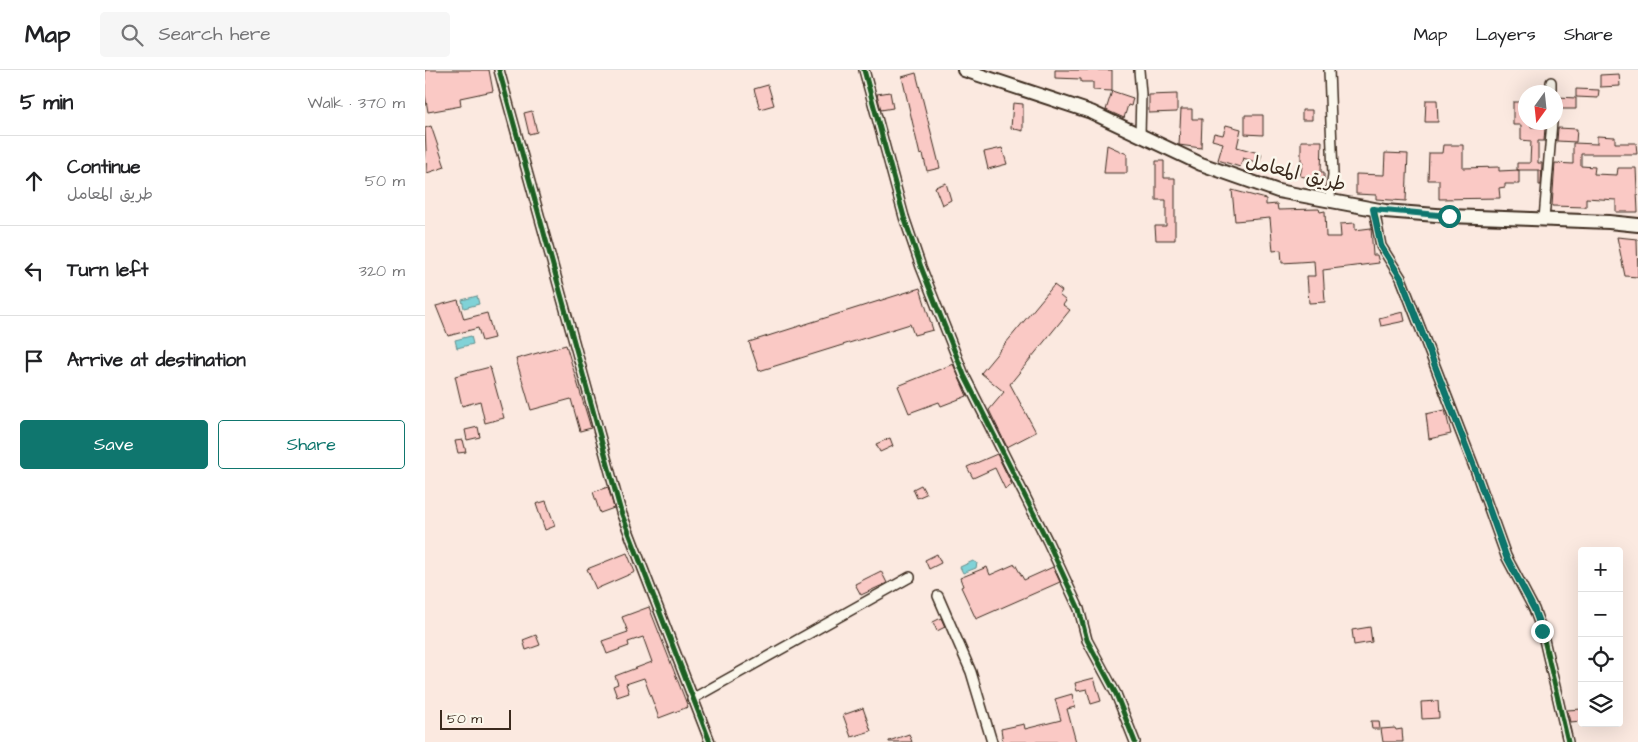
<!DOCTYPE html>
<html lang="en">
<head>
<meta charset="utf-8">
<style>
  :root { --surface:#fff; --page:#f6f6f6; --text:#202124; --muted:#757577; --line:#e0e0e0; --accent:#0f766e }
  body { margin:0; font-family:"Architects Daughter","Playpen Sans Arabic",sans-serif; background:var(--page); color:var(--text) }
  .controls { position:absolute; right:15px; bottom:15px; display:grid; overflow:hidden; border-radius:5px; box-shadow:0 5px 20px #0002 }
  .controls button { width:45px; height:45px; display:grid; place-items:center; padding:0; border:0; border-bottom:1px solid var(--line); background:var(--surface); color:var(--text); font:25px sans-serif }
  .compass { position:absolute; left:1093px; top:15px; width:45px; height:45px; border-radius:50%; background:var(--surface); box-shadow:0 5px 20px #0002; rotate:195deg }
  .scale { position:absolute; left:15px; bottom:12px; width:71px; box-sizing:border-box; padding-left:5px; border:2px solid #3b2a1e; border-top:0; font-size:14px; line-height:18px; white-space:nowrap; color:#3b2a1e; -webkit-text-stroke:4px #fbf7ec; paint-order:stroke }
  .stop { position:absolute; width:15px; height:15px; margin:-11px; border:4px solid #0f766e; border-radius:50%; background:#fff }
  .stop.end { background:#0f766e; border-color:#fff; box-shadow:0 1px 5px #0008 }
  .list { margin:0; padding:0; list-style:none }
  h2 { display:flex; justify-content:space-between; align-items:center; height:65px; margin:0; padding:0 20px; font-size:21px }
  h2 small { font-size:16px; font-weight:400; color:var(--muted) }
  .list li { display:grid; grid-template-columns:32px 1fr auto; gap:15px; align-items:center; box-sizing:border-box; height:90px; padding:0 20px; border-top:1px solid var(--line) }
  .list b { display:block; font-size:19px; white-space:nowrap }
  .list p { margin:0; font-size:16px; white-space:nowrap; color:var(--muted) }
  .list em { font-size:16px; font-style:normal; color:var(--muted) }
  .actions { display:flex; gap:10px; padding:15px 20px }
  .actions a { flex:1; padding:11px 0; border:1px solid var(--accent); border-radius:5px; text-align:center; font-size:18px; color:var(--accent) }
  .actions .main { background:var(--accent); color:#fff }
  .icon { flex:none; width:28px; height:28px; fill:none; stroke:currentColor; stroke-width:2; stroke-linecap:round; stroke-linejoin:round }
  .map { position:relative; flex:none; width:1213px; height:672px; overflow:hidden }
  header { display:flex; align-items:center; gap:30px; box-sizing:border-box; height:70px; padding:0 25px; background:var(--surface); border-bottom:1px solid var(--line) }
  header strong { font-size:24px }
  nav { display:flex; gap:28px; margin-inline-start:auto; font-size:18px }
  .search { width:350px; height:45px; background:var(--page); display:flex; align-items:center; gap:12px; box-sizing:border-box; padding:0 18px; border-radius:5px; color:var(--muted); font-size:19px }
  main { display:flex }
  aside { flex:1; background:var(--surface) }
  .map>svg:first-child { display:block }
  .water { fill:#80d2d7; stroke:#648f8d }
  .building { fill:#fac9c5; stroke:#3b2a1e }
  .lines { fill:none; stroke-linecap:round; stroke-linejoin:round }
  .street-casing { stroke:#3b2a1e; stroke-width:12 }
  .secondary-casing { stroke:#3b2a1e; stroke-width:16 }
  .street { stroke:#fbf7ec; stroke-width:9 }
  .secondary { stroke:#fbf7ec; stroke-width:12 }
  .cycleway-casing { stroke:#fbf7ec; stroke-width:8 }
  .cycleway { stroke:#1b5e20; stroke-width:5 }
  .route { stroke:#0f766e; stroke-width:6 }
  .labels { text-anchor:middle; stroke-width:5; stroke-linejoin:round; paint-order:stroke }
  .street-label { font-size:19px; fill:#3b2a1e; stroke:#fbf7ec }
</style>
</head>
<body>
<header>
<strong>Map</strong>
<div class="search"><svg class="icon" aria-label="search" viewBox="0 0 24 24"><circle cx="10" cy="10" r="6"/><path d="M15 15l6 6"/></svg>Search here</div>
<nav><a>Map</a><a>Layers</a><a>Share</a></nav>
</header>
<main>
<aside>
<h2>5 min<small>Walk · 370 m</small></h2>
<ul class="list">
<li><svg class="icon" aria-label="ahead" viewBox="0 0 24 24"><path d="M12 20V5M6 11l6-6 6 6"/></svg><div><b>Continue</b><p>طريق المعامل</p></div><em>50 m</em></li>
<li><svg class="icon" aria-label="left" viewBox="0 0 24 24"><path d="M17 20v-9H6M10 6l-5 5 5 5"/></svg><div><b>Turn left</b></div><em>320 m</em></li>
<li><svg class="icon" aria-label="arrive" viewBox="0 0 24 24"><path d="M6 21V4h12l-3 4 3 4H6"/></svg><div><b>Arrive at destination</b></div></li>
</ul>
<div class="actions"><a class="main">Save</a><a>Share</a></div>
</aside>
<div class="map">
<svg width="1213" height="672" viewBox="0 0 1213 672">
  <rect width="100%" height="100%" fill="#fbe9e0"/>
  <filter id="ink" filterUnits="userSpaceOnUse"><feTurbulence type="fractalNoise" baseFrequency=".02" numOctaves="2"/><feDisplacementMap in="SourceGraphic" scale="10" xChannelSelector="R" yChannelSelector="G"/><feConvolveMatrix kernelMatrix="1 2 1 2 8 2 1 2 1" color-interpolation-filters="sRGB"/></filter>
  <g filter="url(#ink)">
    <path class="water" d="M52 226 54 234 39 238 37 230Z
      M46 266 48 274 32 278 30 270Z
      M548 491 552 493 551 498 538 503 535 497Z"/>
    <path class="building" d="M0 0H64L68 21 35 28 36 36 3 42 0 24Z
      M630 0H687V21L668 20V12H656V9L630 8Z
      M491 3 515 98 502 101 498 84 495 85 477 7Z
      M1194 4 1195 16 1175 17V5Z
      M343 15 349 35 335 39 329 19Z
      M1151 19 1174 20 1173 28 1151 27Z
      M687 21 708 28 706 36 703 35 699 48 681 40Z
      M465 22 468 38 456 40 452 24Z
      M752 24V42L724 43V25Z
      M1133 27 1151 28V39H1132Z
      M1001 30H1012L1013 52H1000Z
      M1088 32H1100V52H1106V57H1120L1119 71H1113V93H1117L1116 115H1114V100H1092V93H1105L1106 71 1096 70V55H1088Z
      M588 33 598 34V61L586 58Z
      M756 39H767V49H777L776 78 754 75Z
      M877 40H887V50H877Z
      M107 41 112 62 104 64 99 43Z
      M820 45H838V65L820 64Z
      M801 55 816 59 812 77 837 84 834 93 818 88 815 97 793 90 798 73 787 70 789 63 798 65Z
      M6 56 20 97 2 103 0 58Z
      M1133 58 1152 59 1151 72 1132 71Z
      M1172 66 1190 67V73H1211L1212 84H1156V96L1170 97 1169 104 1192 105 1193 98H1211L1213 142H1191V130L1161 128V137L1127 136 1130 93 1148 94V73L1172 74Z
      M876 71H897L896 102H899V111L875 106 878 92H876Z
      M682 75 702 84V103H679Z
      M1018 75H1038V98L1074 97V101L1094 100V114H1080V117L1074 118 1075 128 1014 129V110H1003L1004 83H1017Z
      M577 78 582 94 563 99 559 82Z
      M960 83 983 84 981 131 951 129V125L931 124V104L959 105Z
      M731 91H739V108H750V170H731L730 156H741V130H731Z
      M521 113 526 130 517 135 510 117Z
      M807 120 841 129V135L852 134 853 140 894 139 895 142 900 141 901 167H916L915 154 930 153V160L946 158 948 185H952L954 193 898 200 900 232 884 233 882 206H890L889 191 857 193 856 180 848 181 845 148 810 151Z
      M1192 167 1212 169 1213 207 1200 206Z
      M629 215 637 221 634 225 641 231 638 235 645 240 585 314 611 362 582 377 564 340 579 322 556 303Z
      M495 218 508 260 489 265 485 254 334 301 324 272Z
      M33 230 39 249 62 243 69 268 57 271 53 258 23 266 11 236Z
      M978 242 980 251 956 256 954 248Z
      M141 275 166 358 155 361 146 329 106 340 91 289Z
      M528 294 542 326 516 336 514 332 484 343 473 316Z
      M65 297 79 348 60 353 55 331 37 336 30 306Z
      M1020 340 1026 364 1004 369 1001 344Z
      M53 357 55 367 42 370 40 360Z
      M465 368 468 376 455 382 451 374Z
      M38 370 41 382 33 383 30 371Z
      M572 384 587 415 580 419 570 398 548 408 542 397Z
      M496 415 501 424 492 428 488 419Z
      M183 417 189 438 175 443 168 422Z
      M121 431 130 456 120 460 111 434Z
      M202 483 210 502 171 519 162 499Z
      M512 484 516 493 504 499 500 490Z
      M590 494 599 510 628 497 635 512 551 549 536 517 538 516 535 508 562 497 565 505Z
      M456 501 462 513 436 525 430 514Z
      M224 537 263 637 234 648 219 608 201 614 204 623 192 627 188 616 193 614 190 606 227 592 218 567 203 572 204 576 182 584 177 571 203 562 197 547Z
      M516 548 520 557 512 561 508 552Z
      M945 557 947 572 929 575 927 560Z
      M111 565 115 575 101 580 98 570Z
      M669 608 676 631 666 634 662 619 652 621 650 613Z
      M647 624 650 637 642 639 651 672H578L576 659 599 654 600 659 636 650 630 629Z
      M1013 631 1014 648 997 649 996 632Z
      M438 638 446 661 426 667 418 645Z
      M1157 639V651L1145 652 1142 640Z
      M946 651H954L955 659H947Z
      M970 658 971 660 977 659 978 672H958L956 659Z
      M484 664 487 672H464V671Z"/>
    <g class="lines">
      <g class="street-casing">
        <path id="street" d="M74 0 196 442 285 672
          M439 0 479 147 496 197 539 305 623 472 654 539 662 570 691 624 710 672
          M714 0 716 24 715 65
          M904 0 908 105 904 131
          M1126 12V22
          M949 139 956 176 976 208 1051 402 1081 486 1109 539 1117 561 1143 672
          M1119 149 1127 52
          M513 526 546 602 567 672
          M267 629 485 507"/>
      </g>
      <g class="secondary-casing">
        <path id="secondary" d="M539 0 666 42 776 94 853 121 960 141 1024 146 1184 152 1213 155"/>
      </g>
      <use href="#street" class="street"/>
      <use href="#secondary" class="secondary"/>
      <g class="cycleway-casing">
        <path id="cycleway" d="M74 0 196 442 285 672
          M439 0 479 147 496 197 539 305 623 472 654 539 662 570 691 624 710 672
          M949 139 956 176 976 208 1051 402 1081 486 1109 539 1117 561 1143 672"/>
      </g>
      <use href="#cycleway" class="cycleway"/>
    </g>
  </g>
  <g class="lines" filter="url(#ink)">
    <path class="route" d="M1024 146 948 139 956 176 976 208 1051 402 1081 486 1109 539 1117 561"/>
  </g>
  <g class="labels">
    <g class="street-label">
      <text transform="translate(871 102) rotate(14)" y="7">طريق المعامل</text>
    </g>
  </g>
</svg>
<div class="controls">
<button>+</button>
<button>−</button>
<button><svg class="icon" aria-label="locate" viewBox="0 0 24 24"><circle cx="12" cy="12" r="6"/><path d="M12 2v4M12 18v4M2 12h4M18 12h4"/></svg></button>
<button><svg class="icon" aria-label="layers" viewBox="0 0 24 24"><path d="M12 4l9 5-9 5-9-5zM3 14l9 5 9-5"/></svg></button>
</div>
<svg class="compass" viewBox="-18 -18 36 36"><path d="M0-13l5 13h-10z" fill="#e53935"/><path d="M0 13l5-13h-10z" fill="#757577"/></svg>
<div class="scale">50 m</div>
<div class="stop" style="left:1024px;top:146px"></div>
<div class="stop end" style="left:1117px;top:561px"></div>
</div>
</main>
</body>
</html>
